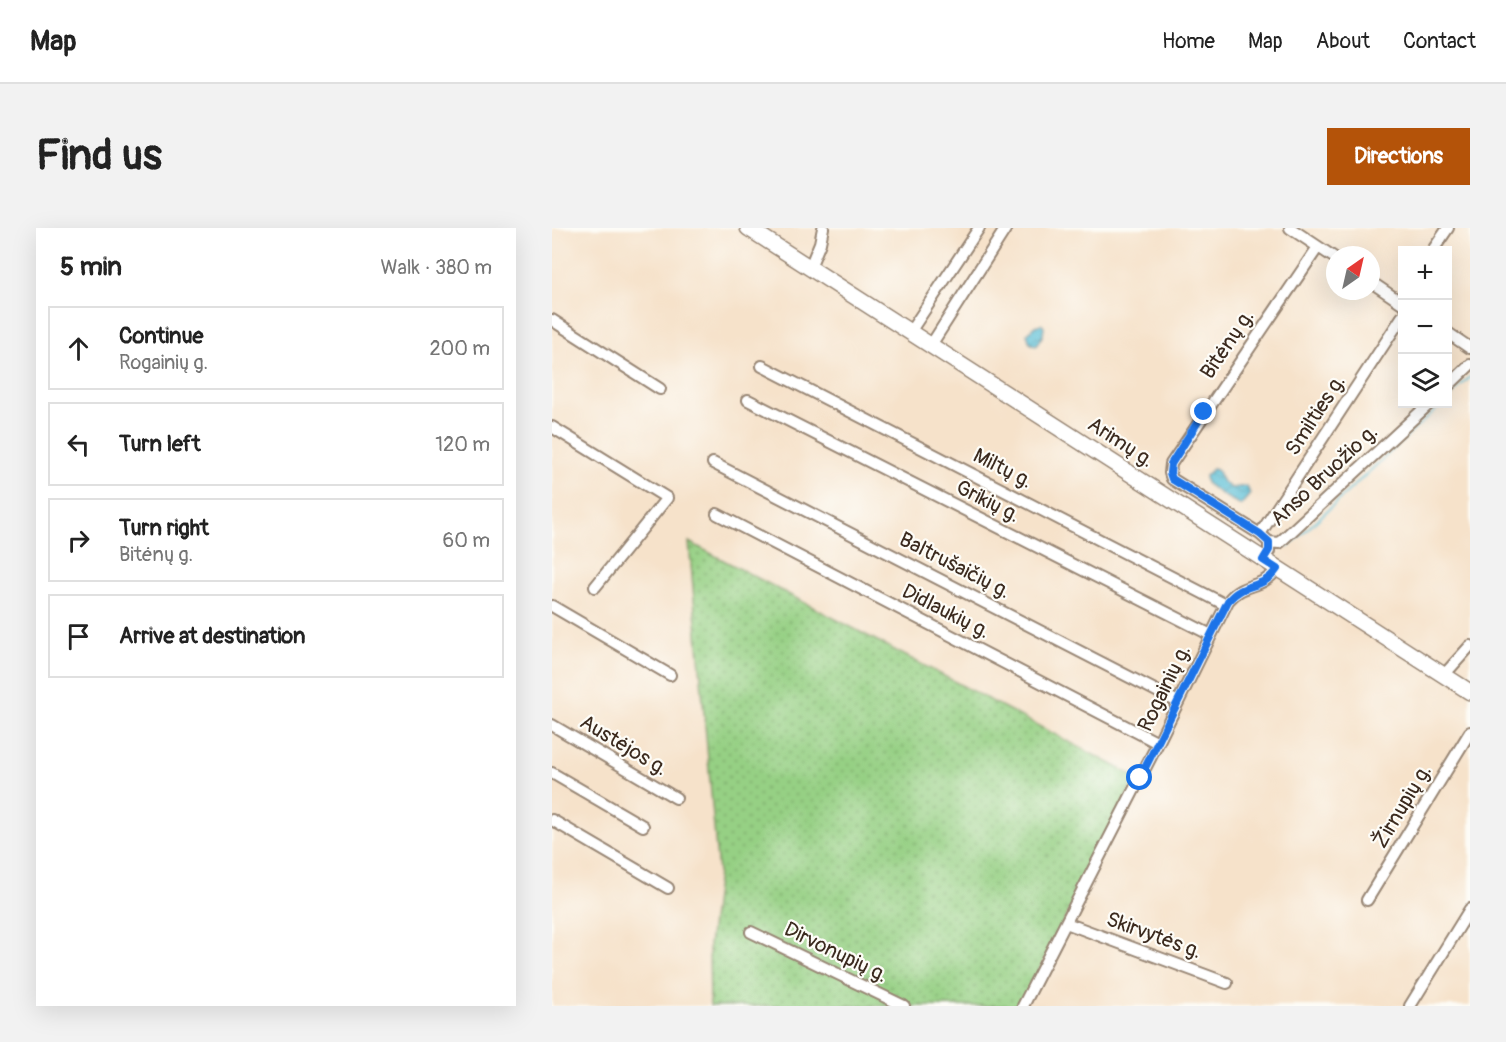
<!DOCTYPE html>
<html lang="en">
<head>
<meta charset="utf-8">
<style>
  :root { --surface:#fff; --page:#f2f2f2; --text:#222; --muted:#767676; --line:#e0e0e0; --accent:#b45309 }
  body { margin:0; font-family:Pangolin,sans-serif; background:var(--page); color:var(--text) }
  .controls { position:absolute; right:18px; top:18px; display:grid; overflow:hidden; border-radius:0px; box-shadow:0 6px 24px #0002 }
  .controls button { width:54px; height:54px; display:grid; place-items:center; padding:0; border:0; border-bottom:2px solid var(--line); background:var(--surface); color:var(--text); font:30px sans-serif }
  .compass { position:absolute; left:774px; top:18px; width:54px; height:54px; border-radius:50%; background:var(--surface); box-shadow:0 6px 24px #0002; rotate:34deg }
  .stop { position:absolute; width:18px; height:18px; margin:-14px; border:4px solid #1a73e8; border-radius:50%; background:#fff }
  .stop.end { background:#1a73e8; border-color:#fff; box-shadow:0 2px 6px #0008 }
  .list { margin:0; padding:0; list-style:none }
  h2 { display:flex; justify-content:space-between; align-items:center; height:78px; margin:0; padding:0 24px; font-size:26px }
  h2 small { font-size:20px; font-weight:400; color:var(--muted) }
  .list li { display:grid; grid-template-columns:39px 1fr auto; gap:18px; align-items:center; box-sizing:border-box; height:84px; margin:0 12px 12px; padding:0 12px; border:2px solid var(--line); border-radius:0px }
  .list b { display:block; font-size:22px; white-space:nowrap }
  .list p { margin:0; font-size:20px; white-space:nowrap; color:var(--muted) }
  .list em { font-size:20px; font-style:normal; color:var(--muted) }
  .icon { flex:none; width:33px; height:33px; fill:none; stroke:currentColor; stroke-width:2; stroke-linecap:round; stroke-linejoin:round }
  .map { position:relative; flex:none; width:918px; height:778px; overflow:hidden; border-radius:0px }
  header { display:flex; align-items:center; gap:36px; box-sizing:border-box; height:84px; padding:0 30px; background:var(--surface); border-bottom:2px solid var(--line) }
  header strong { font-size:28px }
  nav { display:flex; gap:33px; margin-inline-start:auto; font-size:21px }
  .intro { display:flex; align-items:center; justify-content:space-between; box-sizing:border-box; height:144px; padding:0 36px }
  h1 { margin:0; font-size:42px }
  .button { padding:15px 27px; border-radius:0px; background:var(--accent); color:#fff; font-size:21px; font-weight:700 }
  main { display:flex; gap:36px; padding:0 36px }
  aside { flex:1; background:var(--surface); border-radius:0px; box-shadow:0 6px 24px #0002 }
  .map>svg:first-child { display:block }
  .grass { fill:url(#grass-dots); stroke:#687d51; stroke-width:1.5 }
  .water { fill:url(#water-waves); stroke:#49747a; stroke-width:1.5 }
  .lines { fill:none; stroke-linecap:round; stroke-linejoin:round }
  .stream { stroke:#57bdd5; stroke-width:2 }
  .minor-casing { stroke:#988674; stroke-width:14 }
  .secondary-casing { stroke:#988674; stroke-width:18 }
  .minor { stroke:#fff; stroke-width:10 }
  .secondary { stroke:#fff; stroke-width:15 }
  .route { stroke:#1a73e8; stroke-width:8 }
  .labels { text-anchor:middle; stroke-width:4.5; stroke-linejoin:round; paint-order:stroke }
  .street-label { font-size:21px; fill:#3b2a1e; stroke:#fdfcf7 }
</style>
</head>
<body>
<header>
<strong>Map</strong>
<nav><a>Home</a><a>Map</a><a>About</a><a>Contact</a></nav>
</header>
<div class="intro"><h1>Find us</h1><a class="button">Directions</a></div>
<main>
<aside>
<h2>5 min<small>Walk · 380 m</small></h2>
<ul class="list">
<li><svg class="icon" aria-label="ahead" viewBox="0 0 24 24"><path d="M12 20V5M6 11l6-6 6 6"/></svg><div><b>Continue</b><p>Rogainių g.</p></div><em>200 m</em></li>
<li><svg class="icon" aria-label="left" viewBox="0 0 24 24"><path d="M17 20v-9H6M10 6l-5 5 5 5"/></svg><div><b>Turn left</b></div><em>120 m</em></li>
<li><svg class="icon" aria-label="right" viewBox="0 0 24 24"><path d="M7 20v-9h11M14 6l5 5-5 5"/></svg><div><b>Turn right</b><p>Bitėnų g.</p></div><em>60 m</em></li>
<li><svg class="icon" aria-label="arrive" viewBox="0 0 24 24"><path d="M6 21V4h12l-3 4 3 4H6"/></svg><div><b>Arrive at destination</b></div></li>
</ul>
</aside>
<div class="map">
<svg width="918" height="778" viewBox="0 0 918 778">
  <defs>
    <pattern id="grass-dots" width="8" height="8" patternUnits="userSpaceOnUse" patternTransform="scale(1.5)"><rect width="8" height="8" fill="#96d084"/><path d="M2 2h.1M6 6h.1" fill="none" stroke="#7ca96b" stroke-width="1.8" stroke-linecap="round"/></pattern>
    <pattern id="water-waves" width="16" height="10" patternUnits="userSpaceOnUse" patternTransform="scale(1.5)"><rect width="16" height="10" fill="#57bdd5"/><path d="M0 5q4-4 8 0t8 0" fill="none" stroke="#499aac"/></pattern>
  </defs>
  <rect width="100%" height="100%" fill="#fdfcf7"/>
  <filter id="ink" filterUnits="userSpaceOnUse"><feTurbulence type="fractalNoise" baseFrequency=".0167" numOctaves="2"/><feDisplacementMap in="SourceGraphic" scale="12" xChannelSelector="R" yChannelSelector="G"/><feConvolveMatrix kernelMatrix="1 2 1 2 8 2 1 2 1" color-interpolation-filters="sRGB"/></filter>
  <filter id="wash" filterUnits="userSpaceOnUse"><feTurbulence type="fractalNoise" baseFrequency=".008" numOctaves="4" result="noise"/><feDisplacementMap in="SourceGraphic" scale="24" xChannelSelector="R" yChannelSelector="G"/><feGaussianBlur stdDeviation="1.35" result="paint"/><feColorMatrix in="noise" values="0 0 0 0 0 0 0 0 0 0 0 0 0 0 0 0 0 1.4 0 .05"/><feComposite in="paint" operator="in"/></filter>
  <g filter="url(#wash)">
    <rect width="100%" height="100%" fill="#f6e2ca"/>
    <path class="grass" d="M137 314 584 549 469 778H158L157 717 166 645Z"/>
    <path class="water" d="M489 96 492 99 491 107 484 118 478 115 475 106 483 98Z
      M660 241 665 242 671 254 679 260 695 258 698 266 689 277 672 268 654 255 653 248Z"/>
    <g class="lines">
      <path class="stream" d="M896 170 918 149
        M736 319 890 176"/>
    </g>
  </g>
  <g filter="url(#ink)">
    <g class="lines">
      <g class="minor-casing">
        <path id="minor" d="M738 0 783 30
          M881 22 896 0
          M258 39 268 15 271 0
          M819 54 850 75
          M0 92 108 161
          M358 104 427 0
          M896 105 918 120
          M379 117 454 0
          M210 138 674 377
          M896 158 918 137
          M196 172 659 407
          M0 199 115 270 43 359
          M161 235 626 474
          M165 286 606 515
          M708 306 850 89
          M717 314 727 315 877 176
          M711 332 717 323V314L708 306 620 251 618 245 619 236 766 19
          M0 378 118 447
          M892 447 918 418
          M0 497 124 570
          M0 545 91 598
          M0 592 116 660
          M815 672 918 504
          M514 695 675 755
          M199 704 352 778
          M471 778 606 515 676 373C692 353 710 362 725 341
          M858 778 918 681"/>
      </g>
      <g class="secondary-casing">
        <path id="secondary" d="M196 0 918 464"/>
      </g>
      <use href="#minor" class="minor"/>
      <use href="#secondary" class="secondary"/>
    </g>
  </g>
  <g class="lines" filter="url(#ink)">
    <path class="route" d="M588 550 676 373C692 353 710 363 725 341L711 332 717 322V314L708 306 620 251 618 245 619 236 652 184"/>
  </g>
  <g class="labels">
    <g class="street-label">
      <text transform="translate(675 116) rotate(-56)" y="7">Bitėnų g.</text>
      <text transform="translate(763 187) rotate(-57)" y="7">Smilties g.</text>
      <text transform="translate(569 214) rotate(33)" y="7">Arimų g.</text>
      <text transform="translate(451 240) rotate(27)" y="7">Miltų g.</text>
      <text transform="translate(772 247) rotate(-43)" y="7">Anso Bruožio g.</text>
      <text transform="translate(436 273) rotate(27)" y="7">Grikių g.</text>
      <text transform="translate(403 337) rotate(27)" y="7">Baltrušaičių g.</text>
      <text transform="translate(394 383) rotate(27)" y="7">Didlaukių g.</text>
      <text transform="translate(612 460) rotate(-64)" y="7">Rogainių g.</text>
      <text transform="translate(72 517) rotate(31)" y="7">Austėjos g.</text>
      <text transform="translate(850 578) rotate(-59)" y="7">Žirnupių g.</text>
      <text transform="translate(602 707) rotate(20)" y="7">Skirvytės g.</text>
      <text transform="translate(284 724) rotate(26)" y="7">Dirvonupių g.</text>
    </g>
  </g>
</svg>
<div class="controls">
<button>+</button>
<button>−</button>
<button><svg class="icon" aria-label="layers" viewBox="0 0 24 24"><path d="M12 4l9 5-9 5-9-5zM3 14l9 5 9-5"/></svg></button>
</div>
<svg class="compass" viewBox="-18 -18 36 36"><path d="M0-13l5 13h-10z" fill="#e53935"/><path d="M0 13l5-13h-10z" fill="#767676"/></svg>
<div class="stop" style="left:588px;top:550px"></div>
<div class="stop end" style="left:652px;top:184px"></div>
</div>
</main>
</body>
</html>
